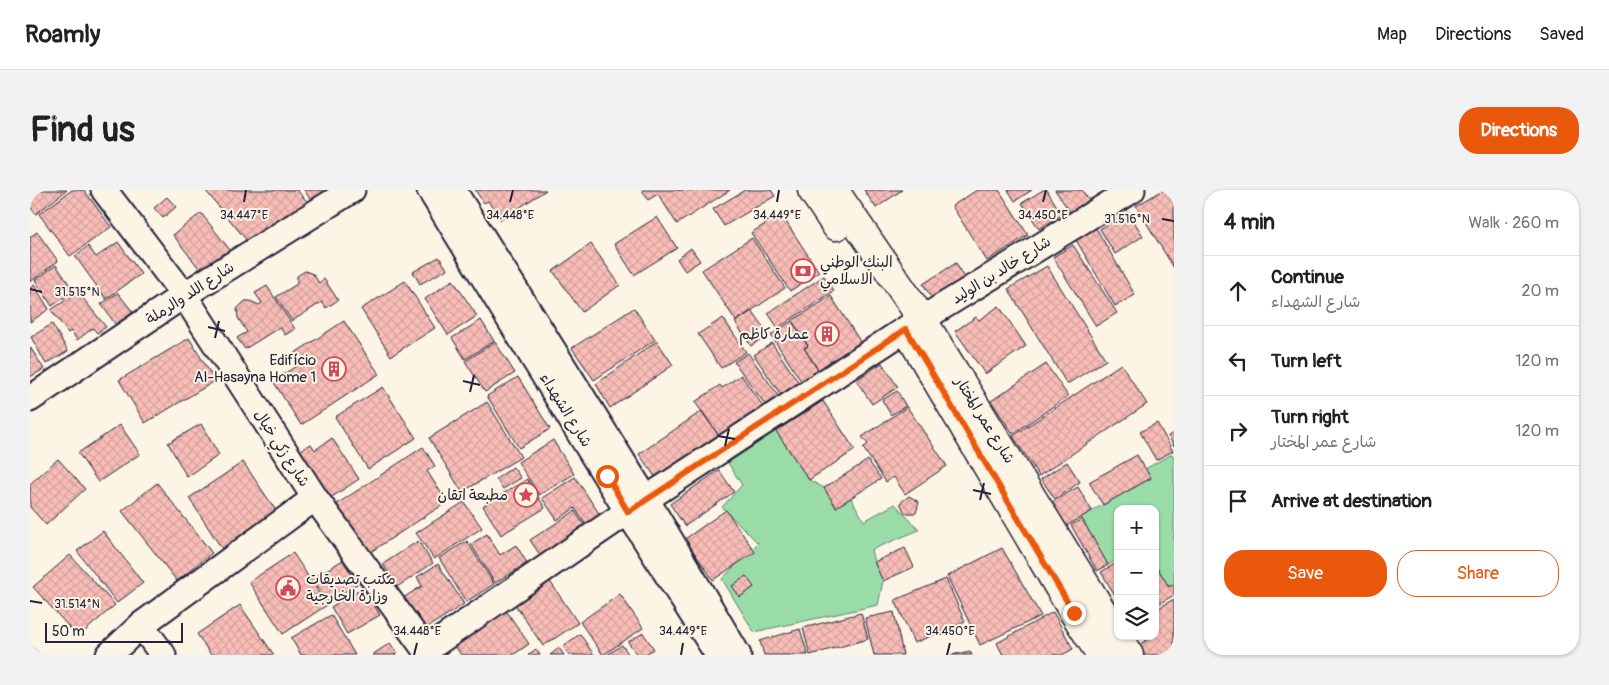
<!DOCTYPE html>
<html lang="en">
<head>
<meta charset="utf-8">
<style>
  :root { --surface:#fff; --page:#f2f2f2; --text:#202124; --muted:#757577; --line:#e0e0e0; --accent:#ea580c }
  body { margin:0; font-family:Pangolin,"Playpen Sans Arabic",sans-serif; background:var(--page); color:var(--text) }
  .controls { position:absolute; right:15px; bottom:15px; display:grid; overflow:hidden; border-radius:10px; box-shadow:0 1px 4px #0004 }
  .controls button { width:45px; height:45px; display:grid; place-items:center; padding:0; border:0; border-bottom:1px solid var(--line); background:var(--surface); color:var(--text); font:25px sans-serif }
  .scale { position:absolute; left:15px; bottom:12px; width:138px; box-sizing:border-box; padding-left:5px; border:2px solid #22223b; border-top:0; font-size:14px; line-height:18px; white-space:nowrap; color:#22223b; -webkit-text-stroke:4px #fcf5e5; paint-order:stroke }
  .stop { position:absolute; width:15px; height:15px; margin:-11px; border:4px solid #ea580c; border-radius:50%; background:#fff }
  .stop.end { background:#ea580c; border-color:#fff; box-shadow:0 1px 5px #0008 }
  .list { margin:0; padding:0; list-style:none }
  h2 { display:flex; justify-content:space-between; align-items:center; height:65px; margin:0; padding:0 20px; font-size:21px }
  h2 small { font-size:16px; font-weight:400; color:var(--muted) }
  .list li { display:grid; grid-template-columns:32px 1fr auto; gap:15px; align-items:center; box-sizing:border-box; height:70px; padding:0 20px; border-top:1px solid var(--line) }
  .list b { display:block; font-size:19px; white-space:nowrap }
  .list p { margin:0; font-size:16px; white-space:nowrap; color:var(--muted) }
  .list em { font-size:16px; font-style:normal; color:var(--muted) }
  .actions { display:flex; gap:10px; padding:15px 20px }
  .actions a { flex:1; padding:11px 0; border:1px solid var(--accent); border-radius:20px; text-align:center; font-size:18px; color:var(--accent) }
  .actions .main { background:var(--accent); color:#fff }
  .icon { flex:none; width:28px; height:28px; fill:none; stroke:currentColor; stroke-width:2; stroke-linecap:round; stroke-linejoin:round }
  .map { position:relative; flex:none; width:1144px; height:465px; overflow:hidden; border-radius:20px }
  header { display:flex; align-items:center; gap:30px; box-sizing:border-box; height:70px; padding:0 25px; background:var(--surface); border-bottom:1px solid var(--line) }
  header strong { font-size:24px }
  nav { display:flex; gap:28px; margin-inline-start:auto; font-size:18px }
  .intro { display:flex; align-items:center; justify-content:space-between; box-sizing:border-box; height:120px; padding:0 30px }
  h1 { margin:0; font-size:35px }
  .button { padding:12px 22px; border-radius:20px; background:var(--accent); color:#fff; font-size:18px; font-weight:700 }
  main { display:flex; gap:30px; padding:0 30px }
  aside { flex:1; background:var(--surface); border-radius:20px; box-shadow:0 1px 4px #0004 }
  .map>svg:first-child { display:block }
  .grass { fill:#99dca7; stroke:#5e7f71 }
  .building { fill:url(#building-cross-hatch); stroke:#22223b }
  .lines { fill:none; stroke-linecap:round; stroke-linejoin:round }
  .minor-casing { stroke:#22223b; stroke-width:29 }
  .major-casing { stroke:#22223b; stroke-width:31 }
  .minor { stroke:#fcf5e5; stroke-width:25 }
  .major { stroke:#fcf5e5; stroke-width:28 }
  .route { stroke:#ea580c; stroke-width:6 }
  .ticks { fill:none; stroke:#22223b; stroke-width:2 }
  .labels { text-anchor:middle; stroke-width:4; stroke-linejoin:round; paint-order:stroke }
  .poi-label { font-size:15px; fill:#22223b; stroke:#fcf5e5; text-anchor:end }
  .street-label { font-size:15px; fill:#22223b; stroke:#fcf5e5 }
  .ticks-label { font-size:12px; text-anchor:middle; fill:#22223b; stroke:#fcf5e5; stroke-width:4; stroke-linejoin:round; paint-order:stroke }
</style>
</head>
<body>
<header>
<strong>Roamly</strong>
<nav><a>Map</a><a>Directions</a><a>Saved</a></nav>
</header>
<div class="intro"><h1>Find us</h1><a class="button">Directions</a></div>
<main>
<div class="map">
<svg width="1144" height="465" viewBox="0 0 1144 465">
  <defs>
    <pattern id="building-cross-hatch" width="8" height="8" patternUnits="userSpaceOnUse" patternTransform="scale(1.25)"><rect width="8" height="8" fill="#f9bdb7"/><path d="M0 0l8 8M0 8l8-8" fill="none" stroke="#d5a29e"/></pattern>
  </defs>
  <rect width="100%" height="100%" fill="#fcf5e5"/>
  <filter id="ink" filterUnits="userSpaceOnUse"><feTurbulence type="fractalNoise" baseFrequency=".02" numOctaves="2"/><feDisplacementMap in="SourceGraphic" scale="10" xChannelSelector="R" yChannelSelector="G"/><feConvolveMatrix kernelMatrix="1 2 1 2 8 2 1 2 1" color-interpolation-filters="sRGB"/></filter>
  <g filter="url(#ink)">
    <path class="grass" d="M746 241 779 290 794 298 806 317 821 308 834 331 865 314 889 340 841 360 844 372 853 391 848 415 724 442 692 389 728 353 692 317 712 295 698 273Z
      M1142 264 1144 267V394L1139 397 1125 374V319H1088V369L1078 375 1051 327 1121 288 1115 279Z"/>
    <path class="building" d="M0 0H37L6 24 0 17Z
      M42 0H54L81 37 40 66 9 24Z
      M175 0H267L281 16 218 52Z
      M274 0H301L283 13Z
      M445 0H516L471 30 458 11 454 13Z
      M612 0H700L647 34 628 4 618 10Z
      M715 0H741L745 6 694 36 683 19Z
      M834 0H872L846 18Z
      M947 0H969L998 45 957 71 922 16Z
      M978 0H1002L985 11Z
      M1013 0H1017L1032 25 1009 39 992 13Z
      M1025 0H1052L1060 12 1042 25Z
      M1133 0H1137L1144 11V78L1106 16Z
      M137 7 146 17 133 28 124 18Z
      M1098 22 1113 46 1085 64 1070 39Z
      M171 23 200 60 172 82 143 45Z
      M751 24 789 82 760 101 721 43Z
      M627 27 647 58 604 85 584 54Z
      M1066 38 1105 105 1085 116 1046 50Z
      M7 42 28 71 0 92V47Z
      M722 48 755 98 706 131 672 80Z
      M88 52 111 84 76 109 45 66 58 56 66 67Z
      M561 54 590 95 552 122 523 81Z
      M1043 55 1087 123 1066 136 1023 67Z
      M661 58 670 71 655 81 647 69Z
      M409 67 417 79 390 94 383 82Z
      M926 73 935 90 903 110 893 94Z
      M26 75 44 101 22 116 5 90Z
      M1017 76 1076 170 1037 194 978 99Z
      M275 81 283 84 289 93 294 89 308 110 296 118 292 112 262 131 246 107 267 94V86Z
      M794 86 804 101 748 138 738 123Z
      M423 90 447 126 418 145 395 109Z
      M375 91 405 138 361 166 331 119Z
      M4 95 19 119 0 132V98Z
      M237 96 265 139 255 145 250 137 215 159 207 148 217 142 208 128 207 119 215 111H220L229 115 232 113 225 103Z
      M48 102 76 137 67 143 63 138 47 150 41 141 38 143 21 120Z
      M88 103 103 122 86 135 71 114Z
      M801 106 835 159 792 186 774 158 778 156 762 131Z
      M969 116 996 156 955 184 925 141 946 127 949 130Z
      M604 118 625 150 564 190 542 158Z
      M722 121 738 144 721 156 705 132Z
      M693 128 716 162 691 178 668 144Z
      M451 130 464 151 435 169 422 148Z
      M314 131 349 184 271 235 243 191 268 175 262 165Z
      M762 131 778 156 774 158 792 186 775 197 741 145Z
      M22 134 38 161 16 174 1 147Z
      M159 148 185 191 115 233 89 190Z
      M627 151 643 175 580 218 566 194Z
      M465 152 485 183 455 202 435 171Z
      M742 153 771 196 753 208 724 165Z
      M0 157 14 179 0 187Z
      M718 163 750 208 737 217 704 172Z
      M852 173 868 197 842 214 826 190Z
      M1016 174 1038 206 983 244 961 211Z
      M1091 174 1117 214 1009 286 983 246Z
      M711 185 733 216 689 246 665 212 690 195 692 198Z
      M488 187 520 239 489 258 457 206Z
      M353 197 386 248 338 279 305 227Z
      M867 201 876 216 861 225 852 210Z
      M793 211 825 260 779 290 746 241Z
      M457 212 491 267 432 302 399 248Z
      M877 217 917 276 875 304 864 287 856 292 833 258 838 254 832 247Z
      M672 221 689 246 626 288 609 264Z
      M1127 233 1143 261 1126 270 1110 242Z
      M171 234 189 265 157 287 138 253Z
      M90 235 110 264 68 292 48 263Z
      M1144 243V256L1138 246Z
      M302 248 329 289 299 309 268 262 281 254 285 260Z
      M523 250 544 284 509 305 488 272Z
      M393 257 405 276 397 281 417 312 339 363 307 314Z
      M1107 265 1121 288 1073 315 1059 292Z
      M28 269 55 299 16 335 0 317V294Z
      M838 270 851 289 806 317 794 298Z
      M213 272 247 322 192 359 159 308Z
      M1037 272 1050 292 1025 309 1011 289Z
      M483 277 491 288 473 299 466 289Z
      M689 280 704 302 655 336 640 314Z
      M545 287 570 325 556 335 545 318 527 330 512 308Z
      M497 289 515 318 471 345 453 316Z
      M127 293 182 363 147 391 92 321Z
      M1048 297 1062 321 1036 336 1022 312Z
      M879 306 889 312 886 323H875L870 313Z
      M434 312 452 338 404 369 386 343Z
      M696 320 725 362 683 390 655 349Z
      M545 321 555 336 510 365 500 350Z
      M1052 329 1078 375 1067 381 1041 335Z
      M73 341 113 393 87 413 47 361Z
      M457 344 470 365 486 355 497 373 465 393 441 354Z
      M388 351 403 373 367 397 353 374Z
      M437 351 464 394 436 412 409 368Z
      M875 358 884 377 853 391 844 372Z
      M972 358 1011 426 950 455 917 386Z
      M263 363 297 415 253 444 219 392Z
      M40 365 85 415 48 447 3 397Z
      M313 370 327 394 297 412 283 388Z
      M1088 372V410L1071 382Z
      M408 374 434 414 393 440 373 408 392 396 387 387Z
      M1125 374 1139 397 1144 394V405L1125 416Z
      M716 386 724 397 710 407 702 396Z
      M517 387 548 433 513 456 482 410Z
      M916 389 935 432 884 453 865 410Z
      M333 397 350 425 317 444 301 417Z
      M590 404 613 438 573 465 550 432Z
      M1144 409V465H1112L1107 456 1117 450 1115 446H1125V420Z
      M210 415 244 465H181L167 444Z
      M473 416 499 454 483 465H431L422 451Z
      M864 422 873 465H844L835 428Z
      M1023 422 1043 459 1032 465H973L967 453Z
      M831 423 838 449 780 465 773 438Z
      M301 425 325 465H271L261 448Z
      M770 439 778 465H734L730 451Z
      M613 443 624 459 614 465H607L598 452Z
      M550 444 564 465H539L533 456Z
      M360 453 367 463 365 465H342Z
      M0 455 10 465H0Z
      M592 455 599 465H577Z
      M529 458 534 465H520Z
      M506 459 510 465H498Z
      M940 461 942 465H921Z"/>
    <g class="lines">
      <g class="minor-casing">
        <path id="minor" d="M74 0 154 105 285 308 399 465
          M400 0 598 322 688 465
          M423 0 616 309 708 465
          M0 209 154 105 322 0
          M396 460 616 309 876 139 1102 0
          M79 465 111 435
          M133 465 111 435 285 308"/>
      </g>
      <g class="major-casing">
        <path id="major" d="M782 0 806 36
          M804 0 892 129 1099 465
          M878 142 1044 423 1071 465"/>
      </g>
      <use href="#minor" class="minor"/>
      <use href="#major" class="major"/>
    </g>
  </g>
  <g class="lines" filter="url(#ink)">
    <path class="route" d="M577 286 598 322 876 139 1044 423"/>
  </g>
  <path class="ticks" d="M214 12 216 0M480 12 483 0M747 12 749 0M1013 12 1016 0M1132 29 1144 31M0 99 12 102M178 137 195 141M185 148 189 131M433 191 450 195M440 202 444 185M688 246 705 249M695 256 699 239M943 300 961 304M950 310 954 293M0 411 12 413M384 465 387 453M651 465 653 453M917 465 920 453"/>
  <defs>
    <g id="bank-ring" transform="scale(1.25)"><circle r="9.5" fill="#fcf5e5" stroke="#d1495b" stroke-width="1.5"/><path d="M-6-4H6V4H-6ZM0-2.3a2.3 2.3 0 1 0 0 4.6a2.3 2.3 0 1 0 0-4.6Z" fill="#d1495b"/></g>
    <g id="building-ring" transform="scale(1.25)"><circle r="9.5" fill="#fcf5e5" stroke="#d1495b" stroke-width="1.5"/><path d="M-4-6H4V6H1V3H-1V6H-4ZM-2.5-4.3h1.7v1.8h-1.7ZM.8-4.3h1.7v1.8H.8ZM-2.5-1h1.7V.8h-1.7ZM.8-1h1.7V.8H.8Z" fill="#d1495b"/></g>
    <g id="sight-ring" transform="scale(1.25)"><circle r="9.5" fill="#fcf5e5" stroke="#d1495b" stroke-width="1.5"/><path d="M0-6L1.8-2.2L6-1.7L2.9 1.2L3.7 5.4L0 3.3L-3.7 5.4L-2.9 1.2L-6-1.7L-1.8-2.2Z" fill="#d1495b"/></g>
    <g id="civic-ring" transform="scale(1.25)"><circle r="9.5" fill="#fcf5e5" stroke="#d1495b" stroke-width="1.5"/><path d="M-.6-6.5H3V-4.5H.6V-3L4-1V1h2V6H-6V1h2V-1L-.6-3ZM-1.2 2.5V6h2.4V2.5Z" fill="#d1495b"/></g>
  </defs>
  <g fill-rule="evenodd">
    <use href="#bank-ring" x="773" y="81"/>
    <use href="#building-ring" x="797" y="144"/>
    <use href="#building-ring" x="304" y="179"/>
    <use href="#sight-ring" x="496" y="305"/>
    <use href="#civic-ring" x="258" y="398"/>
  </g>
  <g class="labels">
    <g class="poi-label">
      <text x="790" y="77" text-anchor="start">البنك الوطني<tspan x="790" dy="17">الاسلامي</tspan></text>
      <text x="780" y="149">عمارة كاظم</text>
      <text x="286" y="175">Edifício<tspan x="286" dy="17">Al-Hasayna Home 1</tspan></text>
      <text x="478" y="310">مطبعة اتقان</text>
      <text x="276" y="394" text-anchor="start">مكتب تصديقات<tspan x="276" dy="17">وزارة الخارجية</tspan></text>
    </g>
    <g class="street-label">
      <text transform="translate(971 80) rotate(-32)" y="5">شارع خالد بن الوليد</text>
      <text transform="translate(160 103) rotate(-33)" y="5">شارع اللد والرملة</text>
      <text transform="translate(536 220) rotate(58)" y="5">شارع الشهداء</text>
      <text transform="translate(955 230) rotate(58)" y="5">شارع عمر المختار</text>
      <text transform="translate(252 258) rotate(57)" y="5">شارع زكي خيال</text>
    </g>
  </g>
  <g class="ticks-label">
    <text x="214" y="29">34.447°E</text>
    <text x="480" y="29">34.448°E</text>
    <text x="747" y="29">34.449°E</text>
    <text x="1013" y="29">34.450°E</text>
    <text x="1097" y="33">31.516°N</text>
    <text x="47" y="106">31.515°N</text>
    <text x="47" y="418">31.514°N</text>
    <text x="387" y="445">34.448°E</text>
    <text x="653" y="445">34.449°E</text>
    <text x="920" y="445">34.450°E</text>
  </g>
</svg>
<div class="controls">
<button>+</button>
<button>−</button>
<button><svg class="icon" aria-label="layers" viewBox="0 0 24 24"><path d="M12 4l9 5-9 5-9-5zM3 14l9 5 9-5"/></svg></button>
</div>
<div class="scale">50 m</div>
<div class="stop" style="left:577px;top:286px"></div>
<div class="stop end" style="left:1044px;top:423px"></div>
</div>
<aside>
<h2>4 min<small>Walk · 260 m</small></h2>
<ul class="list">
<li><svg class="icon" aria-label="ahead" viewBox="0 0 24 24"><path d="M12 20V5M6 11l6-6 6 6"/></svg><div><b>Continue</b><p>شارع الشهداء</p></div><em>20 m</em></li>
<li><svg class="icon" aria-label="left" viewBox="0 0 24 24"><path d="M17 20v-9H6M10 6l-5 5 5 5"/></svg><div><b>Turn left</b></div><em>120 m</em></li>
<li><svg class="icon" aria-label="right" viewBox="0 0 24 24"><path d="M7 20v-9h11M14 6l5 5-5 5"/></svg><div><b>Turn right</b><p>شارع عمر المختار</p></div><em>120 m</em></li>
<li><svg class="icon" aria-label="arrive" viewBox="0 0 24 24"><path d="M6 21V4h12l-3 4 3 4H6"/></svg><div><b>Arrive at destination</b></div></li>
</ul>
<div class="actions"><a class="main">Save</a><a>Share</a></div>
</aside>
</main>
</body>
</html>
